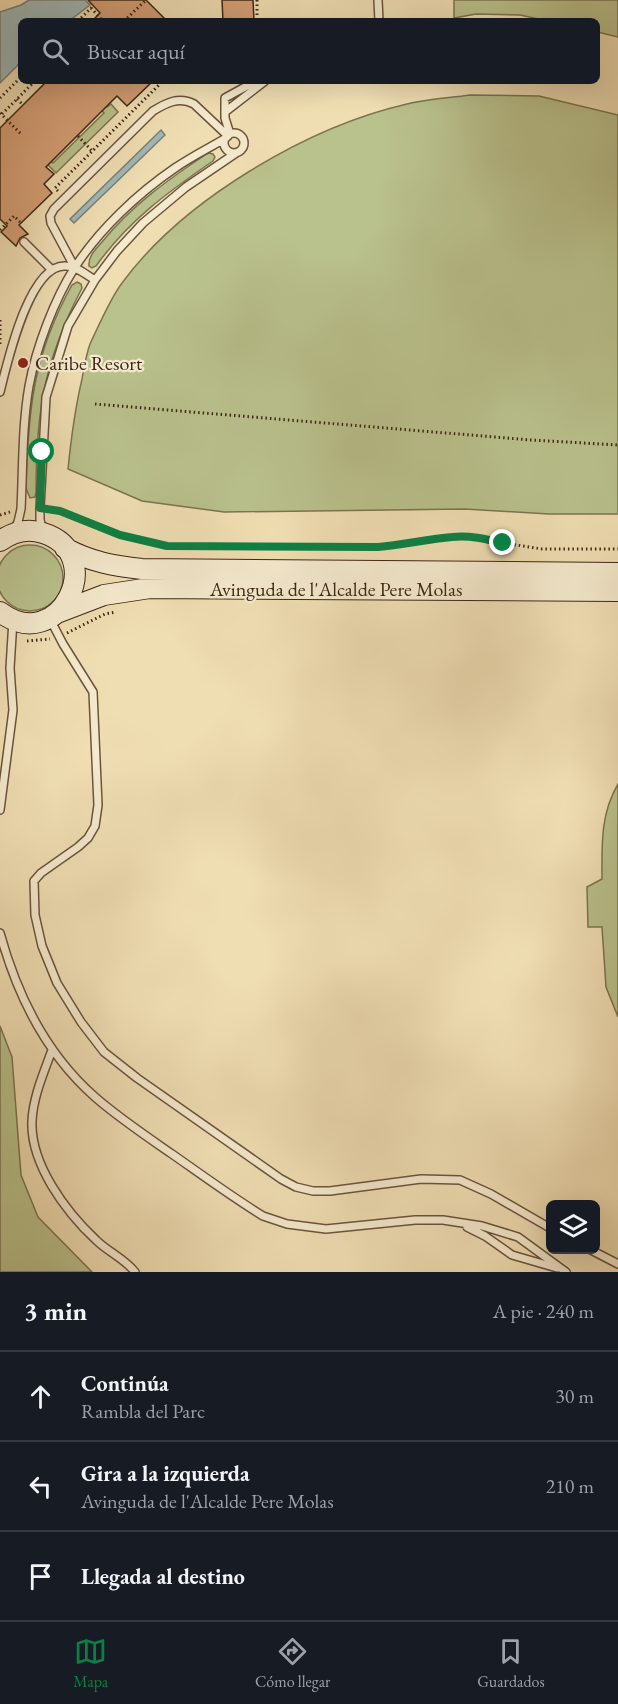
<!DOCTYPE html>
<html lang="es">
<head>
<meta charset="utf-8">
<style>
  :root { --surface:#171b24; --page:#20242c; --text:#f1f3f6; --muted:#9ea1a6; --line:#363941; --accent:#0b8043 }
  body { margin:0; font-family:"EB Garamond",serif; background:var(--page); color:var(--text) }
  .controls { position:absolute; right:18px; bottom:18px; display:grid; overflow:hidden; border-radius:9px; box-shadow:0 6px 24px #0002 }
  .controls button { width:54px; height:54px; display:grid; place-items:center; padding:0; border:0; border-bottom:2px solid var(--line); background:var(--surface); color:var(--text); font:30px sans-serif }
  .stop { position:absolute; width:18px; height:18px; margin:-14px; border:4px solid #0b8043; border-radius:50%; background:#fff }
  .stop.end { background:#0b8043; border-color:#fff; box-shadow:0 2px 6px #0008 }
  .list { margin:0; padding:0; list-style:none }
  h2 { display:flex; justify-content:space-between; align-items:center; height:78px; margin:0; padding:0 24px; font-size:26px }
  h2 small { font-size:20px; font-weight:400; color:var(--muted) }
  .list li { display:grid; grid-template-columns:39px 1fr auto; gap:18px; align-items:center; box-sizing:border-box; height:90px; padding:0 24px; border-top:2px solid var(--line) }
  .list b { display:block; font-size:22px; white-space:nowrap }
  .list p { margin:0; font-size:20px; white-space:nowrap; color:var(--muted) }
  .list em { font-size:20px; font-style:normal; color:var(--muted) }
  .icon { flex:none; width:33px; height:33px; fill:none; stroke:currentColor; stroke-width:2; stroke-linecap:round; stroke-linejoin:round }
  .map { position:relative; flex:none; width:618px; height:1272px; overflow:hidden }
  .search { position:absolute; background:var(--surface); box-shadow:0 6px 24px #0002; left:18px; right:18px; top:18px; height:66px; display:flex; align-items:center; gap:15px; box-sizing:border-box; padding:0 21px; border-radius:9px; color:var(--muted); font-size:22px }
  .sheet { height:348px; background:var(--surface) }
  nav { display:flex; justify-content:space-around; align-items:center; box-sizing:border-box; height:84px; border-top:2px solid var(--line); background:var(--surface); font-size:16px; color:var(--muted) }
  nav a { display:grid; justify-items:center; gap:3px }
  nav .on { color:var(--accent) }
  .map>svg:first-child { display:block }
  .green { fill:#b9c18c; stroke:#7b7450; stroke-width:1.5 }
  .water { fill:#a0b9b9; stroke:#787f77; stroke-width:1.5 }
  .building { fill:#d49e75; stroke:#3d2715; stroke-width:1.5 }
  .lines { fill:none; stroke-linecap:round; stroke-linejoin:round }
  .lane-casing { stroke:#6a553c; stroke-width:10 }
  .secondary-casing { stroke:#3d2715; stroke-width:22 }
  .path { stroke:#3d2715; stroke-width:3; stroke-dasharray:1.5 3; stroke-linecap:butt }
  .lane { stroke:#f5eace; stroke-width:7 }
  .secondary { stroke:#f5eace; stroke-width:20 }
  .route { stroke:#0b8043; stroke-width:8 }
  .poi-dot { fill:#8f2418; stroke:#f5eace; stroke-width:2 }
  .labels { text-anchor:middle; stroke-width:4.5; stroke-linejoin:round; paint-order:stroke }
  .poi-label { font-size:20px; fill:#3d2715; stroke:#f5eace; text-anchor:start }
  .street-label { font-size:20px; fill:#3d2715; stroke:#f5eace }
</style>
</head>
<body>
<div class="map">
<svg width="618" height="1272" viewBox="0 0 618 1272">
  <rect width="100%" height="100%" fill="#f0deb3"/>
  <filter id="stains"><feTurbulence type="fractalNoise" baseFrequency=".00333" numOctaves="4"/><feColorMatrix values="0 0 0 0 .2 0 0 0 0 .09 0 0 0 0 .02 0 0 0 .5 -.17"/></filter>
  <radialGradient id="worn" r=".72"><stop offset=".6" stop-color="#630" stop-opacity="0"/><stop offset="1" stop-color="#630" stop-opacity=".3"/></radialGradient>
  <path class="green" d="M454 0H618V37L597 32V21H548L520 15 476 14 454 18Z
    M87 86 107 107 111 104 118 112 56 173 28 145 32 141 53 163 104 113 83 90Z
    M470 95 539 96 618 115V514H549L465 509 224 512 142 501 68 469C71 439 75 409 82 379 84 368 86 355 90 344 99 325 110 299 122 283 183 200 307 127 407 104 427 99 449 98 470 95Z
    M208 153 213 154 215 157 213 161C168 192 129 220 96 266L92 268 89 266C88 256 96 249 102 242 132 205 169 179 208 153Z
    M77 282 81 284 82 288C44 361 36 411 36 492L35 497 30 498 26 488C28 410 33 355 72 285Z
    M-3 578a33 33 0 1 1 66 0a33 33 0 1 1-66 0Z
    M618 784V1017L606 987 602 927H588L587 887 602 879C602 845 600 815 618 784Z
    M0 1026 12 1057 21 1175 38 1217 92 1272H0Z"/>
  <path class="water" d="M29 0H85L90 5 69 21H21V62L0 83V12L21 5Z
    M161 130 165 135 74 223 70 219Z"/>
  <path class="building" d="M88 0H146L167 21H92L100 13Z
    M222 0H253L254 21H223Z
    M47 81H153L127 106 117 96 46 167 54 174 44 184 52 193 19 225 28 234 20 238 16 246 1 232 7 226 0 219V128Z"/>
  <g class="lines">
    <g class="lane-casing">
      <path id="lane" d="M378 0 379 21
        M225 112 265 81
        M224 143a10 10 0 1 1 20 0a10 10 0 1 1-20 0Z
        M230 134 225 118V98L256 81
        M24 242 51 269
        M75 268 51 223 50 216 54 209 153 111C166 103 179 96 194 104L228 136
        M0 392C7 364 29 263 66 266 77 266 86 275 95 280
        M14 530 18 522 21 509C23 469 22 426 29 386 36 348 54 300 75 267 100 229 137 194 175 168 191 157 209 148 226 138
        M43 531 40 520V508L46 397 68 326 95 280 117 251 143 223 186 187 236 153
        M50 619 63 644 93 692 98 805 95 826 88 838 78 847 41 873 34 881 35 915 42 946 57 983 81 1022 104 1052 137 1078 281 1179 296 1187 313 1191H330L421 1179 460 1180 491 1194 550 1228
        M0 810 13 710 10 668 13 620
        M0 933C17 995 46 1054 95 1097 119 1118 146 1136 172 1154 202 1175 232 1197 263 1216L287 1224 326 1229 415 1220H443L482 1226 518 1237 566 1272
        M52 1050C44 1072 33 1097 32 1121 30 1164 66 1212 96 1240 108 1252 124 1258 135 1272
        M467 1227 485 1236 512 1255 557 1268
        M591 1250 618 1264"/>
    </g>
    <g class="secondary-casing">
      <path id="secondary" d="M0 541C13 532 28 528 43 533 110 554 59 657 0 612
        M65 548C91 562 114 566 142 569L618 573
        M57 613 104 595 150 588 618 591"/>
    </g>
    <path class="path" d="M257 0V15
      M91 8 103 21
      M78 21 93 6
      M124 21 145 1
      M189 81 190 82
      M0 98 21 77
      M17 99 23 105
      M0 113 21 134
      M2 114 35 81
      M78 136 92 151
      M58 191 55 188 163 81
      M0 230 14 216 20 222
      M0 320V346
      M95 404 531 440 618 445
      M49 509 60 511 120 535 167 546 378 547 465 537 542 549H618
      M0 515 10 512
      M67 633 105 614 116 612
      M27 641 50 639"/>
    <use href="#lane" class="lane"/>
    <use href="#secondary" class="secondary"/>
  </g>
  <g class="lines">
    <path class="route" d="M42 452 40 508 60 511 120 535 167 546 378 547C403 545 427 539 452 537 469 535 486 539 503 543"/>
  </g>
  <circle class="poi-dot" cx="23" cy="363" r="6"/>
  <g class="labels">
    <g class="poi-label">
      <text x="35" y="370">Caribe Resort</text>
    </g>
    <g class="street-label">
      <text x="336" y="596">Avinguda de l'Alcalde Pere Molas</text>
    </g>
  </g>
  <rect width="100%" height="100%" filter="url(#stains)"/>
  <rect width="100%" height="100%" fill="url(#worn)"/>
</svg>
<div class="controls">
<button><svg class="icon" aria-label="layers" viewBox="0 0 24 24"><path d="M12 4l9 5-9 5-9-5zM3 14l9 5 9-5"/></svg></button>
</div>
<div class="stop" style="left:42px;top:452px"></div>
<div class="stop end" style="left:503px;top:543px"></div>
<div class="search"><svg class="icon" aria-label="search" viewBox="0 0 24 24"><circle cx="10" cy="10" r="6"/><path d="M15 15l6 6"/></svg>Buscar aquí</div>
</div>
<section class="sheet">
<h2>3 min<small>A pie · 240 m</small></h2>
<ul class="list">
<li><svg class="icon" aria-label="ahead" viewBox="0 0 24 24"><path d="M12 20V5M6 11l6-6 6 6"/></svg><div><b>Continúa</b><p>Rambla del Parc</p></div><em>30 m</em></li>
<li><svg class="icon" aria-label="left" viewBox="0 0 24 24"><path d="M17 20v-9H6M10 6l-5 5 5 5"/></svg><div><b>Gira a la izquierda</b><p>Avinguda de l'Alcalde Pere Molas</p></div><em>210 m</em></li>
<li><svg class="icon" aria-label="arrive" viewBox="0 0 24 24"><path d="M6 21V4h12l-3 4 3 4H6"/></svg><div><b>Llegada al destino</b></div></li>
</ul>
</section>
<nav>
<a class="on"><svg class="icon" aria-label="map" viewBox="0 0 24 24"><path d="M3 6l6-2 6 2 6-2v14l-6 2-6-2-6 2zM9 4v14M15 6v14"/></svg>Mapa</a>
<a><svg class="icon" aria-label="directions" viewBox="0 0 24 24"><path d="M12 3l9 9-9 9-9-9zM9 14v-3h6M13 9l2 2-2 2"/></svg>Cómo llegar</a>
<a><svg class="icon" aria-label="saved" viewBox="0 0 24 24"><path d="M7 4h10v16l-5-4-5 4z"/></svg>Guardados</a>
</nav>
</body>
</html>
